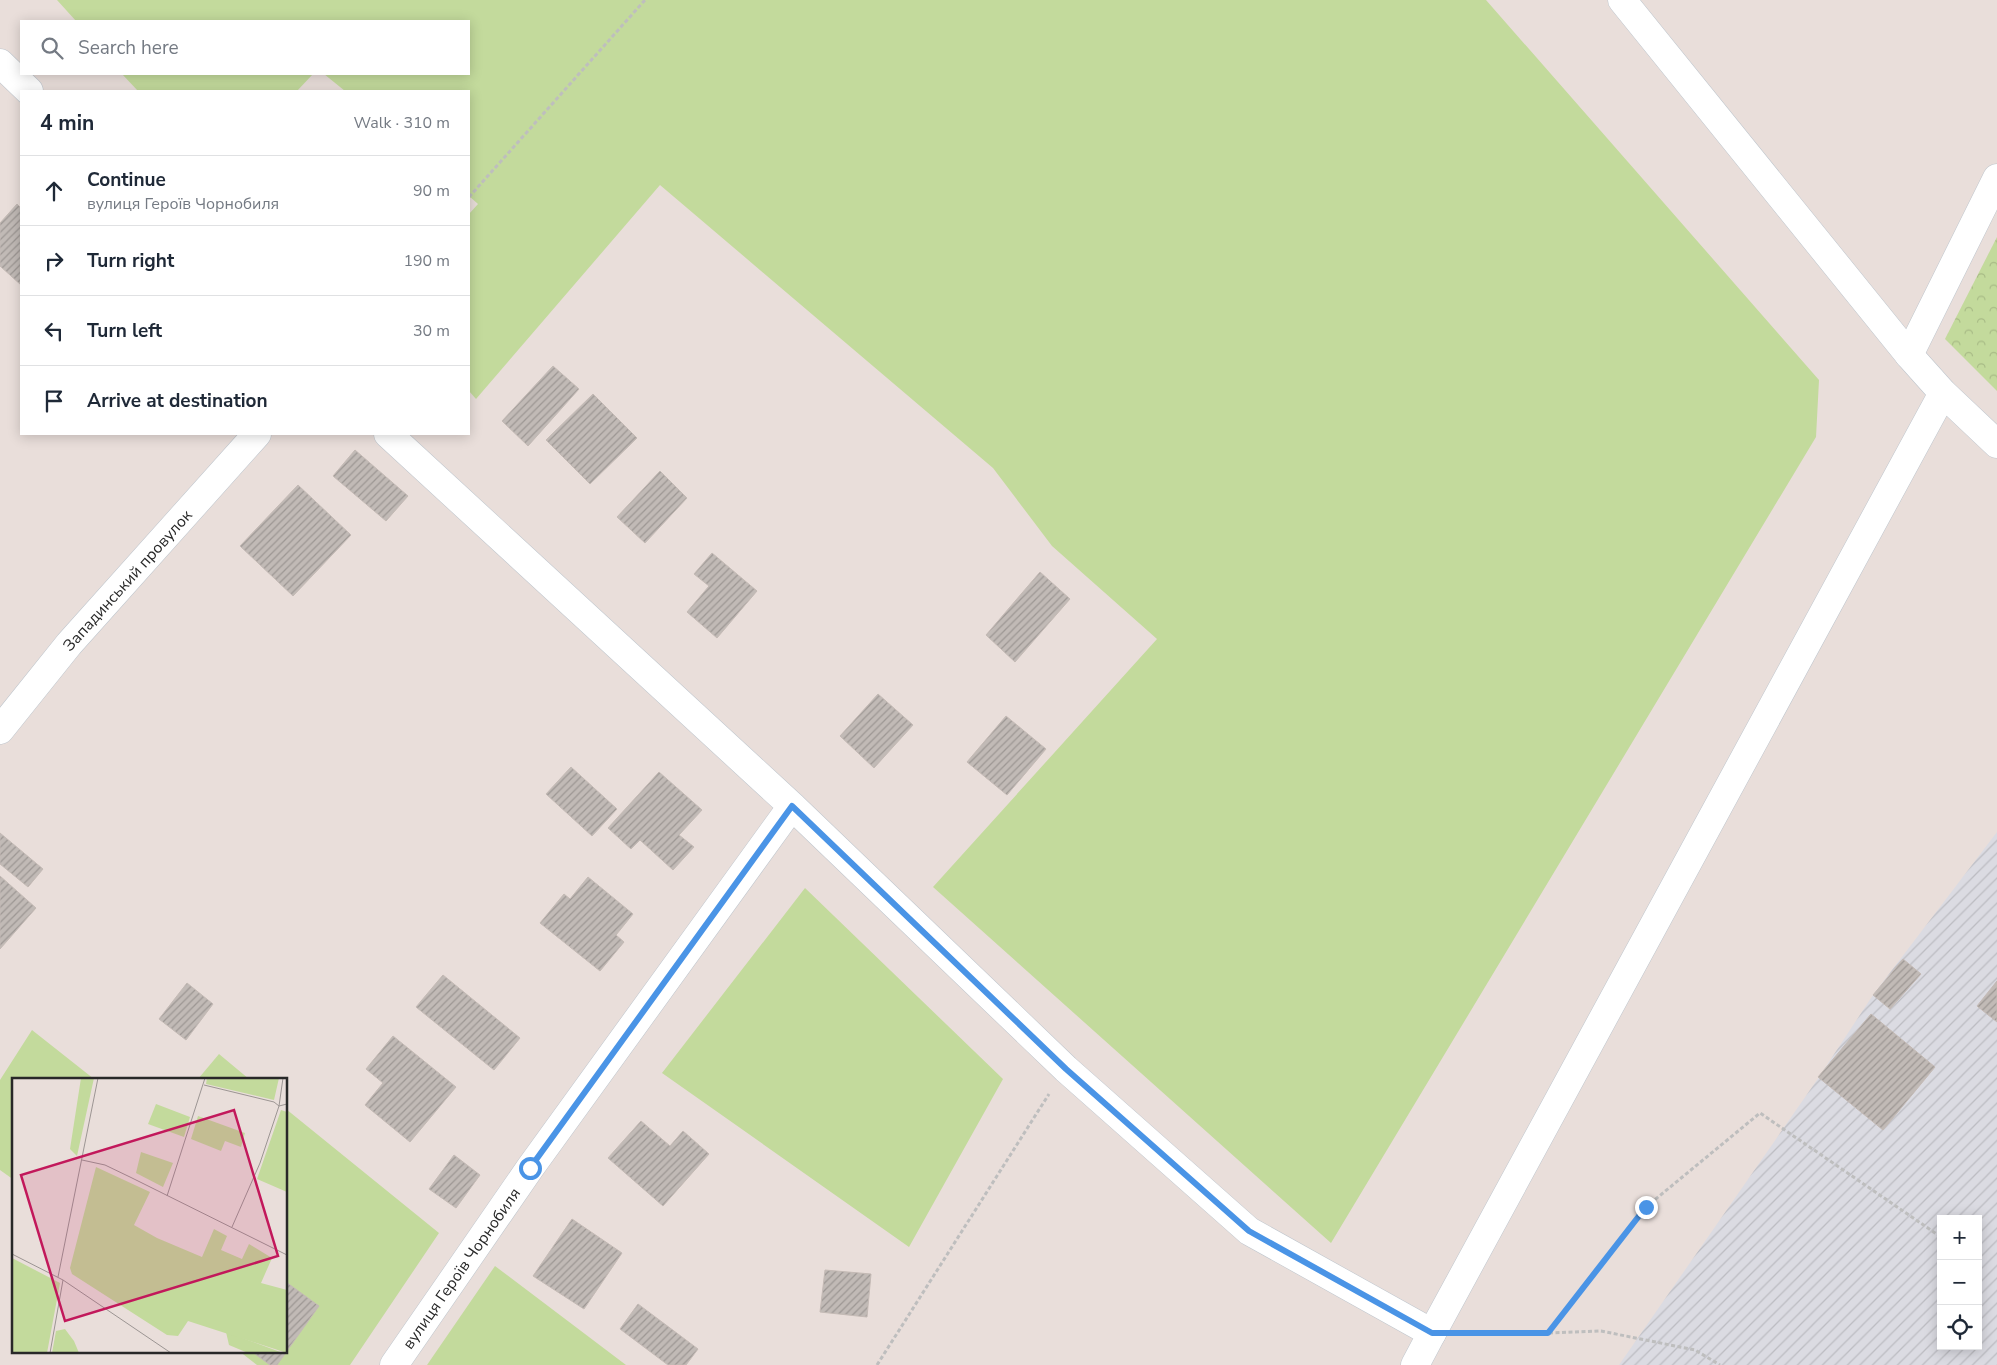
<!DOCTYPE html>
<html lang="en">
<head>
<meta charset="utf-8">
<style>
  :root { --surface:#fff; --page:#f6f6f7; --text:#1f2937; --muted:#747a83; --line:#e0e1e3 }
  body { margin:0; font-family:"Nunito Sans",sans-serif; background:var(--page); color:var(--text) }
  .controls { position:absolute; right:15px; bottom:15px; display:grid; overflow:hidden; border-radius:0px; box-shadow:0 2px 12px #0003 }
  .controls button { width:45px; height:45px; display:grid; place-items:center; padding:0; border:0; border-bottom:1px solid var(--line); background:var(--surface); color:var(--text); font:25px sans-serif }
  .stop { position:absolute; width:15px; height:15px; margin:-11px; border:4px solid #4a94e6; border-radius:50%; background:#fff }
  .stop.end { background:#4a94e6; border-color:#fff; box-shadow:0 1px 5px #0008 }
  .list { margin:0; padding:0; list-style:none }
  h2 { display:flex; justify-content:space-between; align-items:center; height:65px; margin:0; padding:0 20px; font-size:21px }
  h2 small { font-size:16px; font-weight:400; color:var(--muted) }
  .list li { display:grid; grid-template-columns:32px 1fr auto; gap:15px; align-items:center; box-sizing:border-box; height:70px; padding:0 20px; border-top:1px solid var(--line) }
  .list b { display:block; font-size:19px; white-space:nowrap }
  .list p { margin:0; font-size:16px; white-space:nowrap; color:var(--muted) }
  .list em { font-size:16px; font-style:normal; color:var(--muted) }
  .icon { flex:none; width:28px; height:28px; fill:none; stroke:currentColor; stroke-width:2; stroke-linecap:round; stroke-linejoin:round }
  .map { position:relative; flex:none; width:1997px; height:1365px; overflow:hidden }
  .search { position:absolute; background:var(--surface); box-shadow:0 2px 12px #0003; left:20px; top:20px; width:450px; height:55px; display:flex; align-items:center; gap:12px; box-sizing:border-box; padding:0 18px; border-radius:0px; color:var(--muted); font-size:19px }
  .panel { position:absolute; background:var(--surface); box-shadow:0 2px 12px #0003; left:20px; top:90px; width:450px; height:345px; border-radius:0px }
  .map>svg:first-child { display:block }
  .industrial { fill:url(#industrial-furrows); fill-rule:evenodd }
  .forest { fill:url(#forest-crowns) }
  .park { fill:#c3da9c }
  .building { fill:url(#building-hatch); stroke:#c4bab5 }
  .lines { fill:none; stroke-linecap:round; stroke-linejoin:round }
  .street-casing { stroke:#bfc6cd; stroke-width:29 }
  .secondary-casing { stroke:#bfc6cd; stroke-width:29 }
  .path { stroke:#bebebe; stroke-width:3; stroke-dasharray:4 2.5; stroke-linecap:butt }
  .street { stroke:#fff; stroke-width:28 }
  .secondary { stroke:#fff; stroke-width:28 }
  .route { stroke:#4a94e6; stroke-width:6 }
  .labels { text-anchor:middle; stroke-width:4; stroke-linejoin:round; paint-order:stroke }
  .street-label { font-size:16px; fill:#282828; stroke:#fff }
  .inset-road { fill:none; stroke:#9c9593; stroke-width:1 }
  .view { fill:#c2185b; fill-opacity:0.15; stroke:#c2185b; stroke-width:2.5 }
  .inset-edge { fill:none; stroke:#282828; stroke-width:2.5 }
</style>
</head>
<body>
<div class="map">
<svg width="1997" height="1365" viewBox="0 0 1997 1365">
  <defs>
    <pattern id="industrial-furrows" width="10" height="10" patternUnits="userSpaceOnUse" patternTransform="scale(1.25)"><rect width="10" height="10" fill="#dbdbe2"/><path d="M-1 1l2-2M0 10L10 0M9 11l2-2" fill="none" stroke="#bcbcc2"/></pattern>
    <pattern id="forest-crowns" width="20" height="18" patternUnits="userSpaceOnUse" patternTransform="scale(1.25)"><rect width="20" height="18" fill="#c3da9c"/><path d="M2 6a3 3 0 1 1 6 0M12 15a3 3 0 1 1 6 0" fill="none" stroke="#a8bb86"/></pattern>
    <pattern id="building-hatch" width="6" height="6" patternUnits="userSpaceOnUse" patternTransform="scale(1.25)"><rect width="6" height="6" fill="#c1bab6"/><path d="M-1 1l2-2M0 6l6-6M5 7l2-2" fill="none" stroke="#9d9794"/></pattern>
  </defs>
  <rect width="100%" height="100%" fill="#e9deda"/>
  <path class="industrial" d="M1997 832V1365H1619L1819 1077 1873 995ZM1941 1219H1978V1346H1941Z"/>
  <path class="forest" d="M1997 237V391L1945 339Z"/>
  <path class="park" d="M57 0H1486L1819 380 1816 437 1331 1243 933 887 1157 639 1052 546 993 468 660 185 476 399 469 391V214L478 204 469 196V91H345L324 74H469V21H76Z
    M122 74H313L297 91H138Z
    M805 888 1003 1079 909 1247 662 1073Z
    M32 1030 94 1079H14V1180L0 1170V1080Z
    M219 1054 249 1079H198Z
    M286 1109 439 1233 350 1365H257L239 1351H286Z
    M495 1266 626 1365H427Z"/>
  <path class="building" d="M17 204 21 208V285L0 266V223Z
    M553 366 579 389 528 446 502 421Z
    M593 394 637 438 590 484 546 440Z
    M355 450 408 496 386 521 333 476Z
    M660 471 687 498 645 543 617 517Z
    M298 485 351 535 293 596 240 546Z
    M712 553 757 591 717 638 687 612 709 586 694 574Z
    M1040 572 1070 599 1015 662 986 635Z
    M878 694 913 725 874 768 840 736Z
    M1006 716 1046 749 1007 795 967 762Z
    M571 767 617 809 592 836 546 794Z
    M659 772 702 810 679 835 694 847 673 870 640 840 631 849 608 828Z
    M0 833 43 869 28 887 0 864Z
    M0 876 36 908 0 949Z
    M588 877 633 914 616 935 624 942 600 971 540 923 564 894 570 899Z
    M1903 959 1921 974 1890 1009 1873 995Z
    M443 975 520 1038 494 1070 416 1007Z
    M1997 981V1022L1977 1006Z
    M187 983 213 1004 186 1040 159 1019Z
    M1871 1014 1935 1067 1883 1130 1818 1077Z
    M393 1036 456 1087 410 1142 365 1105 383 1083 366 1069Z
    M641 1121 670 1146 683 1131 709 1154 663 1206 608 1158Z
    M454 1155 480 1175 456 1208 429 1189Z
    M572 1219 622 1253 584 1309 533 1276Z
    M825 1270 871 1274 867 1317 820 1312Z
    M286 1282 319 1306 277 1365H270L251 1351H286Z
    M638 1304 698 1349 686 1365H668L620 1329Z"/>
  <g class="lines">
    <g class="street-casing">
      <path id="street" d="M0 63 29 91
        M1909 355 1997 178
        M388 434 792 806 1066 1069 1249 1231 1432 1333 1415 1365
        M0 730 69 644 257 434
        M394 1365 530 1168 792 806"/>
    </g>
    <g class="secondary-casing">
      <path id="secondary" d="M1622 0 1909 355 1943 393 1997 444
        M1432 1333 1943 393"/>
    </g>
    <path class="path" d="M469 197 645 0
      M1466 1333H1548L1646 1207 1760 1113 1941 1237
      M1549 1333 1601 1331 1695 1350 1720 1365
      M877 1365 1049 1094"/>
    <use href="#street" class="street"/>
    <use href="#secondary" class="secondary"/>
  </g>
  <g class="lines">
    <path class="route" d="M530 1168 792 806 1066 1069 1249 1231 1432 1333H1548L1646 1207"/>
  </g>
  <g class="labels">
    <g class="street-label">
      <text transform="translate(127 580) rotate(-48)" y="6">Западинський провулок</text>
      <text transform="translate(461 1268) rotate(-55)" y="6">вулиця Героїв Чорнобиля</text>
    </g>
  </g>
  <g transform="translate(12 1078)">
    <rect width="275" height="275" fill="#e9deda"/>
    <path d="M69 0H82L65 78 58 71ZM0 180 48 205 35 275H0ZM53 251 62 263 67 275H40L44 253ZM214 254 271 275H236L217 267Z" fill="#c3da9c"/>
    <path d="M195 0H267L262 22 194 6ZM144 26 178 39 172 59 136 46ZM269 32 275 34V114L245 101ZM186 38 233 55 229 69 213 63 209 73 179 61ZM129 74 161 85 151 109 124 95ZM84 89 138 114 122 147 145 160 190 179 202 151 215 158 209 172 230 181 237 166 260 180 249 205 275 212V275L176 243 166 258 155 257 60 196 58 190Z" fill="#c3da9c"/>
    <path class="inset-road" d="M192 7 262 24 267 28 275 26M70 82 93 87 118 99 275 177M155 118 193 0M220 149 248 85 267 28 271 0M0 176 51 202 159 275M46 199 86 0M38 275 51 202"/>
    <path class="view" d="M222 32 266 178 53 243 9 97Z"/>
    <rect width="275" height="275" class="inset-edge"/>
  </g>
</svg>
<div class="controls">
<button>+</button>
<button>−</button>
<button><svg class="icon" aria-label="locate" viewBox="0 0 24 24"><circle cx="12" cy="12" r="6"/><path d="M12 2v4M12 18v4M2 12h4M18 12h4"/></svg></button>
</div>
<div class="stop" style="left:530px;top:1168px"></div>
<div class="stop end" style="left:1646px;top:1207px"></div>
<div class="search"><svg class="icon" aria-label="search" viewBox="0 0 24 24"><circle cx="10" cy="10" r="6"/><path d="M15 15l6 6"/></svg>Search here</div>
<section class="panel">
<h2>4 min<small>Walk · 310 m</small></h2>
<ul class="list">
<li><svg class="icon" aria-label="ahead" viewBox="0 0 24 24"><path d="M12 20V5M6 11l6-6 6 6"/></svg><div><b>Continue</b><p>вулиця Героїв Чорнобиля</p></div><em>90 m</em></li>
<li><svg class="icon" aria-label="right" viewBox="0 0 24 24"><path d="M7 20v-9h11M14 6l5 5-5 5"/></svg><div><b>Turn right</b></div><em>190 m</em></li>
<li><svg class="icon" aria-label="left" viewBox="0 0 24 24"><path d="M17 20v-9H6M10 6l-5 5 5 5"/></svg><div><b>Turn left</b></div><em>30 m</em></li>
<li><svg class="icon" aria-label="arrive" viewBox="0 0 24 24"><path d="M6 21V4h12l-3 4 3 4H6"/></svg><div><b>Arrive at destination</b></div></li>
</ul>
</section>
</div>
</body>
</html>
